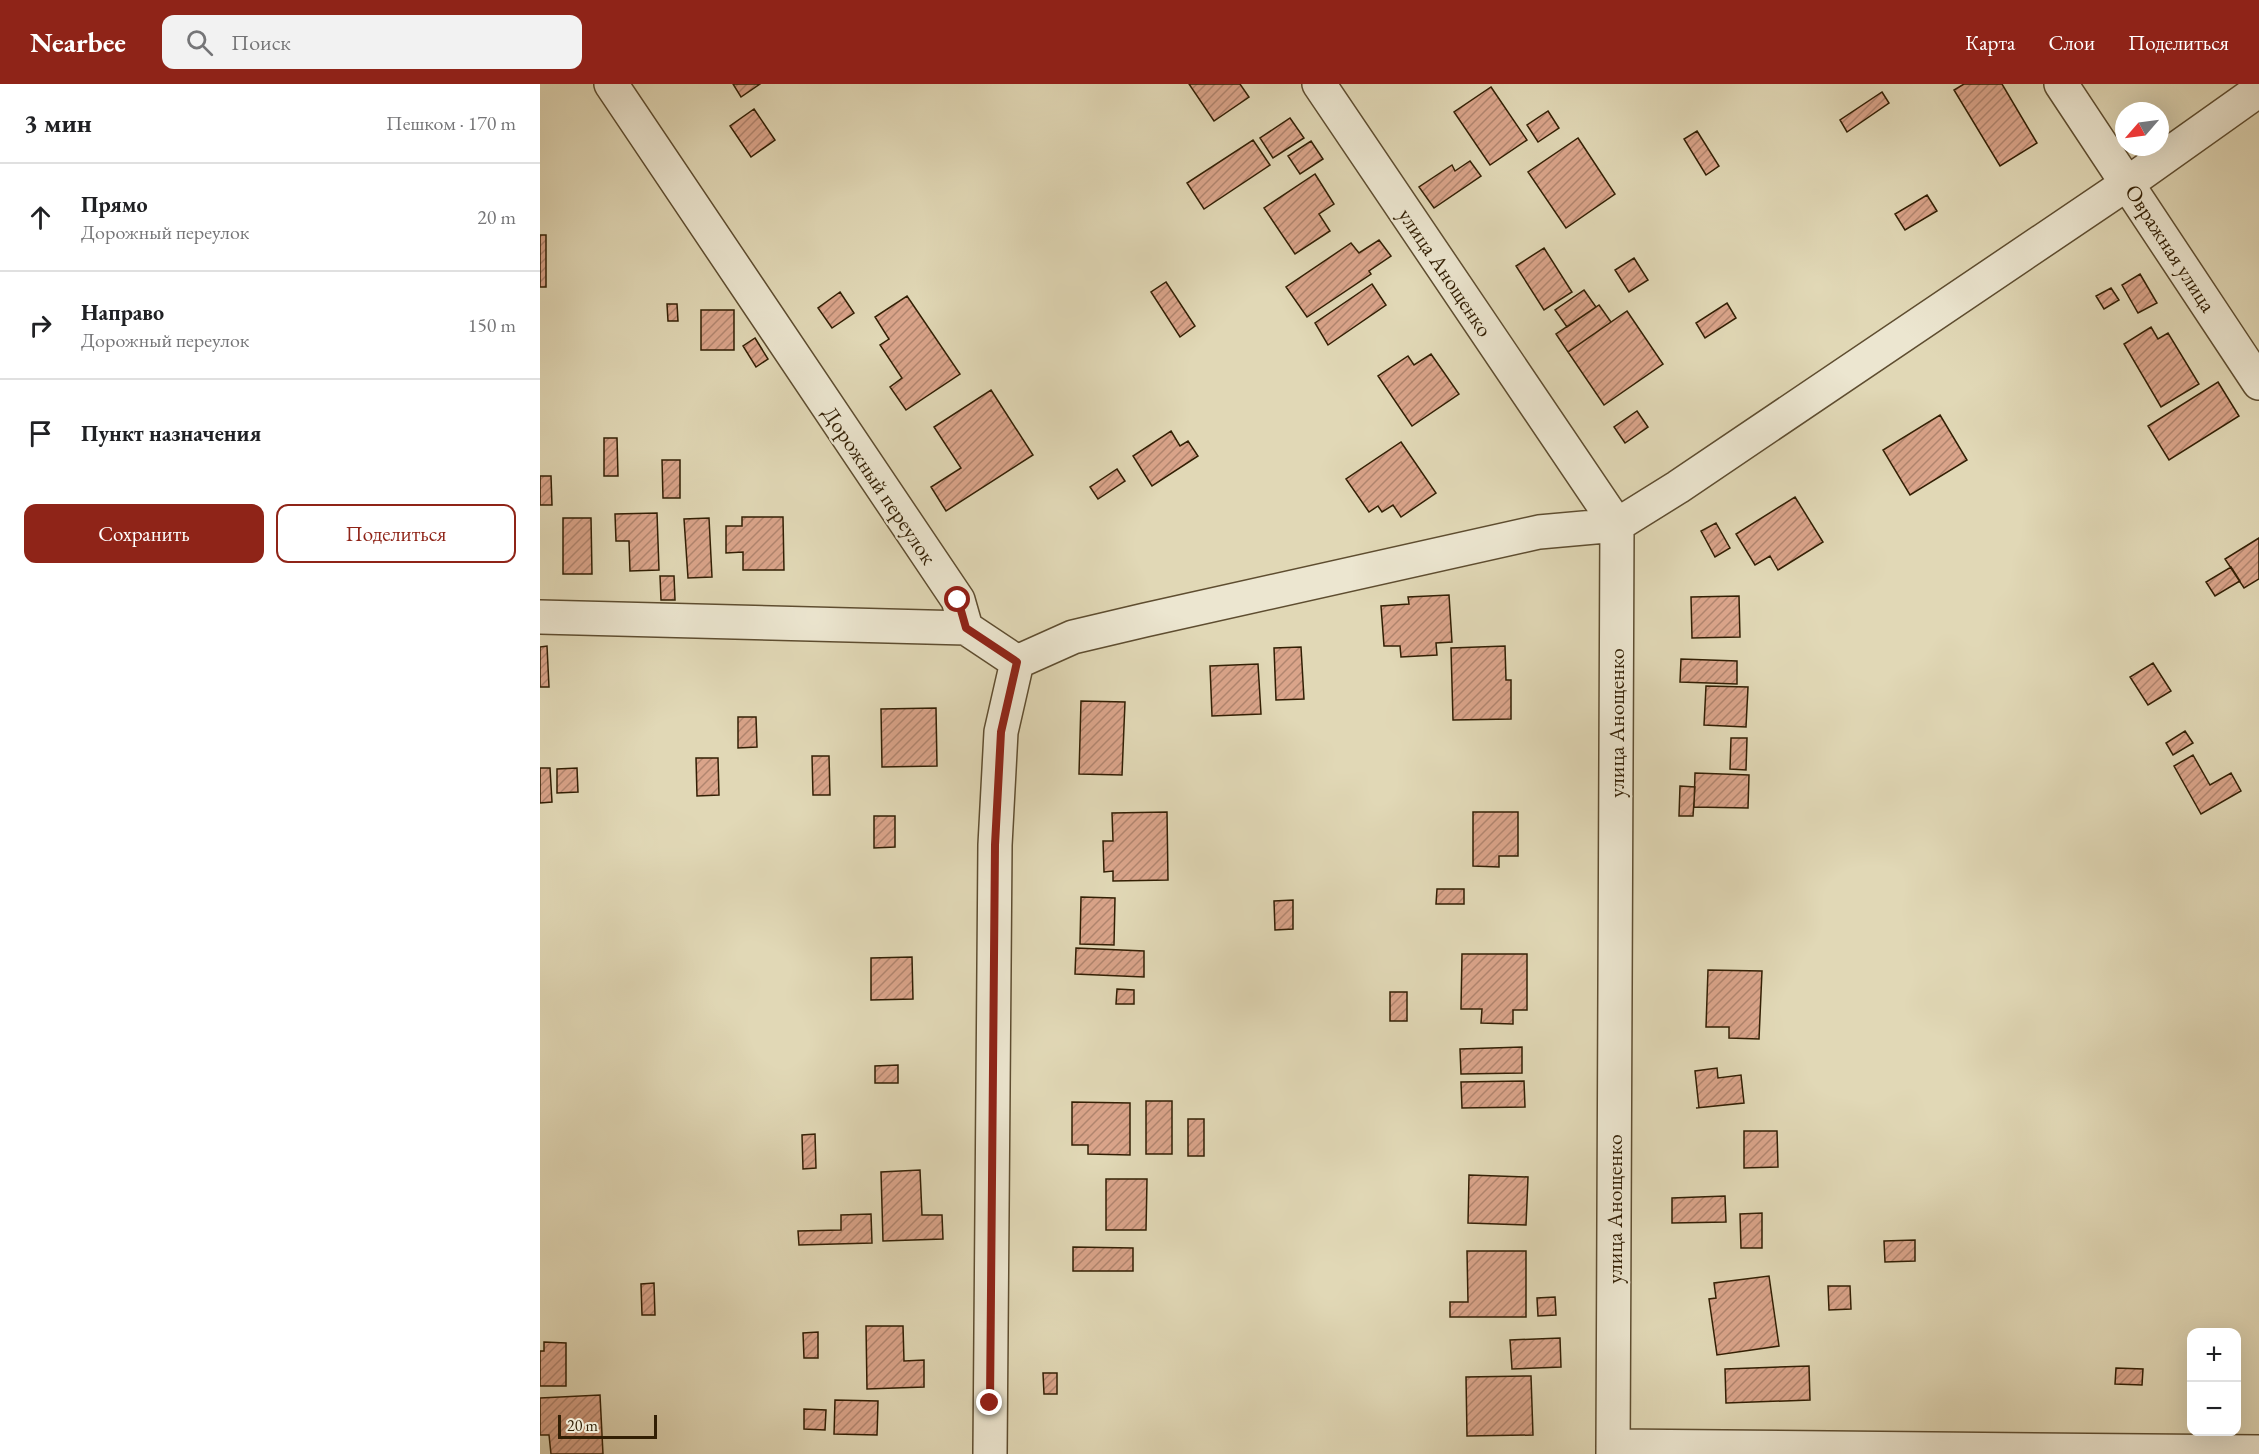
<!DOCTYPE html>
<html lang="ru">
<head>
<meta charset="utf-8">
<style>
  :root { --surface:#fff; --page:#f2f2f2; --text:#202124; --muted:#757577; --line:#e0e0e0; --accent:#8f2418 }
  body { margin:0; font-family:"EB Garamond",serif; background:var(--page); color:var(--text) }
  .controls { position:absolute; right:18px; bottom:18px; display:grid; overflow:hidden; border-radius:12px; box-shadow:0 6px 24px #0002 }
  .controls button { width:54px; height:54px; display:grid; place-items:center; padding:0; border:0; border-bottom:2px solid var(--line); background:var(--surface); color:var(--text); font:30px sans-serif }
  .compass { position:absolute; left:1575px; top:18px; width:54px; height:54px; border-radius:50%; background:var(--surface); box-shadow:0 6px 24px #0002; rotate:242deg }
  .scale { position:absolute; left:18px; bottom:15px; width:99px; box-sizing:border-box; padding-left:6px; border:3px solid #321f04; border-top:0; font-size:16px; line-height:21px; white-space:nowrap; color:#321f04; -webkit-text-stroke:4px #ece6d0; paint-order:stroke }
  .stop { position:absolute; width:18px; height:18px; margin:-14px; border:4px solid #8f2418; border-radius:50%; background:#fff }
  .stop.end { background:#8f2418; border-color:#fff; box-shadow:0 2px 6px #0008 }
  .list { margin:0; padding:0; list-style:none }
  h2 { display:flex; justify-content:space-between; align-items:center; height:78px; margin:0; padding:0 24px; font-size:26px }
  h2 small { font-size:20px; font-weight:400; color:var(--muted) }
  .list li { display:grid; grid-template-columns:39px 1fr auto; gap:18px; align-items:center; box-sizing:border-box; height:108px; padding:0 24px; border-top:2px solid var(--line) }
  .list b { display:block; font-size:22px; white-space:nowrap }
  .list p { margin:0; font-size:20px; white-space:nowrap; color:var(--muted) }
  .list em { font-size:20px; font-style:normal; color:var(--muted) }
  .actions { display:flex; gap:12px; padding:18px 24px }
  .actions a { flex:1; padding:14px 0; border:2px solid var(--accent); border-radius:12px; text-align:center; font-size:21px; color:var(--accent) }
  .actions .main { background:var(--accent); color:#fff }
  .icon { flex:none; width:33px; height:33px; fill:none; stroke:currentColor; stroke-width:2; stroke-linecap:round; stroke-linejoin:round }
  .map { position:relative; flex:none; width:1719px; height:1370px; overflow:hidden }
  header { display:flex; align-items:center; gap:36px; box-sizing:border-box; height:84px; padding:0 30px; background:var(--accent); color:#fff }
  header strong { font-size:28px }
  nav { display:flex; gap:33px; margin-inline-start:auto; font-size:21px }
  .search { width:420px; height:54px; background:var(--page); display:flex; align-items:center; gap:15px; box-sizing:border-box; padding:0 21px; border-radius:12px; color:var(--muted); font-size:22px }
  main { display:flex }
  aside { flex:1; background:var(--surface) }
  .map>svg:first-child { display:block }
  .building { fill:url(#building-hatch); stroke:#321f04; stroke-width:1.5 }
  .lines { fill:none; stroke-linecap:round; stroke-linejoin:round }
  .street-casing { stroke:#5e4d30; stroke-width:36 }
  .street { stroke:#ece6d0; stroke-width:33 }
  .route { stroke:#8f2418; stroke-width:8 }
  .labels { text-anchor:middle; stroke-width:4.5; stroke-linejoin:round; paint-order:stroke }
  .street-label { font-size:22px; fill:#321f04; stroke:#ece6d0 }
</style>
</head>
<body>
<header>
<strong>Nearbee</strong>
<div class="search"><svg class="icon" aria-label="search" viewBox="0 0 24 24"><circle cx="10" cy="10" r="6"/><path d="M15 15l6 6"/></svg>Поиск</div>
<nav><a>Карта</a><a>Слои</a><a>Поделиться</a></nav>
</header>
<main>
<aside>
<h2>3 мин<small>Пешком · 170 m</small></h2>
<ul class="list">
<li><svg class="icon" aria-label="ahead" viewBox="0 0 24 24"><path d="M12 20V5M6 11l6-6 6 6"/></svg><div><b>Прямо</b><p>Дорожный переулок</p></div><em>20 m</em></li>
<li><svg class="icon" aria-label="right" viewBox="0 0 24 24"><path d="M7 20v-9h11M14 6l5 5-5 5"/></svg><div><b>Направо</b><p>Дорожный переулок</p></div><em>150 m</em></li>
<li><svg class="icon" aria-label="arrive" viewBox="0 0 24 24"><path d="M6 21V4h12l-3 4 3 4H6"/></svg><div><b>Пункт назначения</b></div></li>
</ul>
<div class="actions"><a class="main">Сохранить</a><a>Поделиться</a></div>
</aside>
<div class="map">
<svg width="1719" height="1370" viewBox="0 0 1719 1370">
  <defs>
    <pattern id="building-hatch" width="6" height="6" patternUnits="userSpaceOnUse" patternTransform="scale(1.5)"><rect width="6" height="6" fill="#daa48a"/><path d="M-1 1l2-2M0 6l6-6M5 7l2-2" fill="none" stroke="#b1856f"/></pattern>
  </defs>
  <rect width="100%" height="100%" fill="#e1d8b6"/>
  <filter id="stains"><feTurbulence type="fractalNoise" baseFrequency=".00333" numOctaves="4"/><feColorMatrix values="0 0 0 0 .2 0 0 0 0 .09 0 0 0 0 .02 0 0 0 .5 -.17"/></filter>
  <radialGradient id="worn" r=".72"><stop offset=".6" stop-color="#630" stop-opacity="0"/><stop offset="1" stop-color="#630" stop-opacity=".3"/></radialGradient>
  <path class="building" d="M193 0H220L201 13Z
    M649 0H700L709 13 674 37Z
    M1424 0H1462L1497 59 1460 82 1414 6Z
    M951 3 987 56 950 81 914 28Z
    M1342 8 1349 19 1307 48 1300 36Z
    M214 25 235 56 211 73 190 42Z
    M1008 27 1019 44 998 58 987 41Z
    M750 34 764 54 733 74 720 54Z
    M1157 47 1179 82 1166 91 1144 55Z
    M1038 54 1075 110 1026 144 988 88Z
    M713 56 730 81 664 125 647 99Z
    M771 57 783 75 760 90 748 72Z
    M930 77 941 92 894 124 879 103 912 81 915 87Z
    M775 90 794 120 779 130 790 147 755 170 724 124Z
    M1387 111 1397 127 1365 146 1355 130Z
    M0 151H6V203H0Z
    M839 156 851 172 829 187 831 190 767 233 746 203 811 159 819 169Z
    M1004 164 1032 208 1004 226 976 182Z
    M1094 174 1108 196 1089 208 1075 186Z
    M1600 190 1617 219 1598 229 1582 201Z
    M626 198 655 242 640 253 611 208Z
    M832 200 846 221 788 261 775 239Z
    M1571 204 1579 216 1564 225 1556 212Z
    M1044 206 1056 223 1027 243 1015 226Z
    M300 208 314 229 292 244 278 224Z
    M367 212 420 290 366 326 350 303 362 294 340 261 349 255 335 233Z
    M1187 219 1196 234 1165 254 1156 239Z
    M127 220H137L138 237H128Z
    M1059 221 1071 238 1028 268 1016 250Z
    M161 226H194V266H161Z
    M1087 227 1123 280 1064 321 1028 268Z
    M1611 243 1618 255 1628 249 1659 300 1621 323 1584 260Z
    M215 254 228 275 216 283 203 262Z
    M891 270 919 310 872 342 838 292 868 272 874 281Z
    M1678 298 1699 332 1629 376 1608 342Z
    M451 306 493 371 406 427 391 403 421 384 394 343Z
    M1097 327 1108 343 1085 359 1074 343Z
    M1400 331 1427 376 1370 411 1343 366Z
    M631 347 640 362 648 357 658 372 612 402 593 372Z
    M64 354H77L78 392H64Z
    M861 358 896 409 861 433 853 421 842 428 838 422 829 428 806 395Z
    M122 376H140V414H123Z
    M577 385 585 397 558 415 550 403Z
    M0 392H11L12 421H0Z
    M1255 413 1283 458 1238 486 1230 472 1215 481 1196 450Z
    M117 429 119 486 90 487 89 457H76L75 430Z
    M202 433H243L244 486H203V468L186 469V442H202Z
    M23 434H51L52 490H23Z
    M169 434 172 493 148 494 144 435Z
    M1176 439 1190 464 1175 473 1161 447Z
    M1719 454V495L1704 504 1685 475Z
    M1691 483 1700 497 1675 512 1666 498Z
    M120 492H134L135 516H121Z
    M909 511 912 558 896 559 897 571 861 573 860 562H844L841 522 869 520 868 513Z
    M1199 512 1200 553 1152 554 1151 513Z
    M7 562 9 603H0V563Z
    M965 562 966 596H971V635L913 636 911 564Z
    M761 563 764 615 736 616 734 564Z
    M1141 575 1197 577V600L1140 598Z
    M1613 579 1631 607 1608 621 1590 593Z
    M718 580 721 630 672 632 670 582Z
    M1166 602 1208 603 1206 643 1164 641Z
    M541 617 585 618 582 691 539 690Z
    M396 624 397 682 342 683 341 625Z
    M198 633H216L217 663 198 664Z
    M1645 647 1653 659 1633 671 1626 659Z
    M1191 654H1207L1206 686 1190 685Z
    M1653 671 1670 701 1691 689 1701 707 1661 730 1634 682Z
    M272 672H289L290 711H273Z
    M156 674H178L179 711 157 712Z
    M0 684H10L12 718 0 719Z
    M37 684 38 708 17 709V685Z
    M1155 689 1209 691 1208 724 1154 723Z
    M1140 702 1155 703 1153 732H1139Z
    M627 728 628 796 573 797V787L564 788 563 757H573L572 729Z
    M933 728H978V772H959V783L933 782Z
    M334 732H355V763L334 764Z
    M897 805H924V820H896Z
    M541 813 575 814 574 861 540 860Z
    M753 816V845L735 846 734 817Z
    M536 864 604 867V893L535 890Z
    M922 870H987V926H973V940L941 939 942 925H921Z
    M372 873 373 915 331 916V874Z
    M1168 886 1222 887 1219 955 1189 954V943H1166Z
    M577 905 594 906V920H576Z
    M850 908H867V937H850Z
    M982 963V989L921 990 920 965Z
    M358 981V999H335V982Z
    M1177 984 1178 994 1201 991 1204 1019 1156 1024H1159L1155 987Z
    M984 997 985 1023 922 1024 921 998Z
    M606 1017H632V1070H606Z
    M532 1018 590 1019V1071L548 1070V1061H532Z
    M648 1035H664V1072H648Z
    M1204 1047H1237L1238 1083 1204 1084Z
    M275 1050 276 1084 263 1085 262 1051Z
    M380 1086 382 1131H402L403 1155 343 1157 341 1088Z
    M929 1091 988 1093 986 1141 928 1139Z
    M566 1095H607L606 1146H566Z
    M1185 1112 1186 1138 1132 1139V1114Z
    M1222 1129V1164H1201L1200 1130Z
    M331 1130 332 1159 259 1161 258 1147 301 1146V1131Z
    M1375 1156V1177L1345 1178 1344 1157Z
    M533 1163 593 1164V1187H533Z
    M927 1167H986V1233H910V1218H928Z
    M1229 1192 1239 1262 1177 1271 1169 1215 1176 1214 1174 1199Z
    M114 1199 115 1231H102L101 1200Z
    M1288 1202H1310L1311 1225 1289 1226Z
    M1015 1213 1016 1231 998 1232 997 1214Z
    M326 1242H363L364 1277 384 1276V1303L327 1305Z
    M278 1248V1274H264L263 1249Z
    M1020 1254 1021 1283 972 1285 970 1256Z
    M4 1258 26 1259V1302H0V1267H4Z
    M1269 1282 1270 1316 1186 1319 1185 1285Z
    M1576 1284 1603 1285 1602 1301 1575 1300Z
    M503 1289H517V1310H504Z
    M991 1292 993 1351 927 1352 926 1293Z
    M60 1311 63 1370H11L9 1351H0V1314Z
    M295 1316 338 1317 337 1351 294 1350Z
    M264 1325 286 1326 285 1346 264 1345Z"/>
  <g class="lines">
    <g class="street-casing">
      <path id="street" d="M71 0 418 516 426 544 477 578 461 648 455 761 450 1370
        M779 0 1077 441 1073 1370
        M1521 0 1719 299
        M0 533 426 544
        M477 578 533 553 605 536 999 448 1077 441 1138 403 1588 99 1719 6
        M1073 1362 1719 1368"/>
    </g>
    <use href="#street" class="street"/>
  </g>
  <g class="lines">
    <path class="route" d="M418 516 426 544 477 578 461 648 455 761 450 1319"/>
  </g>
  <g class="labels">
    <g class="street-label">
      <text transform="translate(1631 164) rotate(57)" y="8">Овражная улица</text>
      <text transform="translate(906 188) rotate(56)" y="8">улица Анощенко</text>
      <text transform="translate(340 401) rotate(56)" y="8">Дорожный переулок</text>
      <text transform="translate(1076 639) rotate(-90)" y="8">улица Анощенко</text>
      <text transform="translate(1074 1125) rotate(-90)" y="8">улица Анощенко</text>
    </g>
  </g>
  <rect width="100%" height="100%" filter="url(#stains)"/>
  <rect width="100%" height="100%" fill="url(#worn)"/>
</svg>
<div class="controls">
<button>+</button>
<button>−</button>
</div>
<svg class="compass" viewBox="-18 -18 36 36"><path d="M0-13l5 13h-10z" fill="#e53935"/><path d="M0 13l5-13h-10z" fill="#757577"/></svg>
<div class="scale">20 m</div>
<div class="stop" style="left:418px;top:516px"></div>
<div class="stop end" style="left:450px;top:1319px"></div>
</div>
</main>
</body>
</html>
